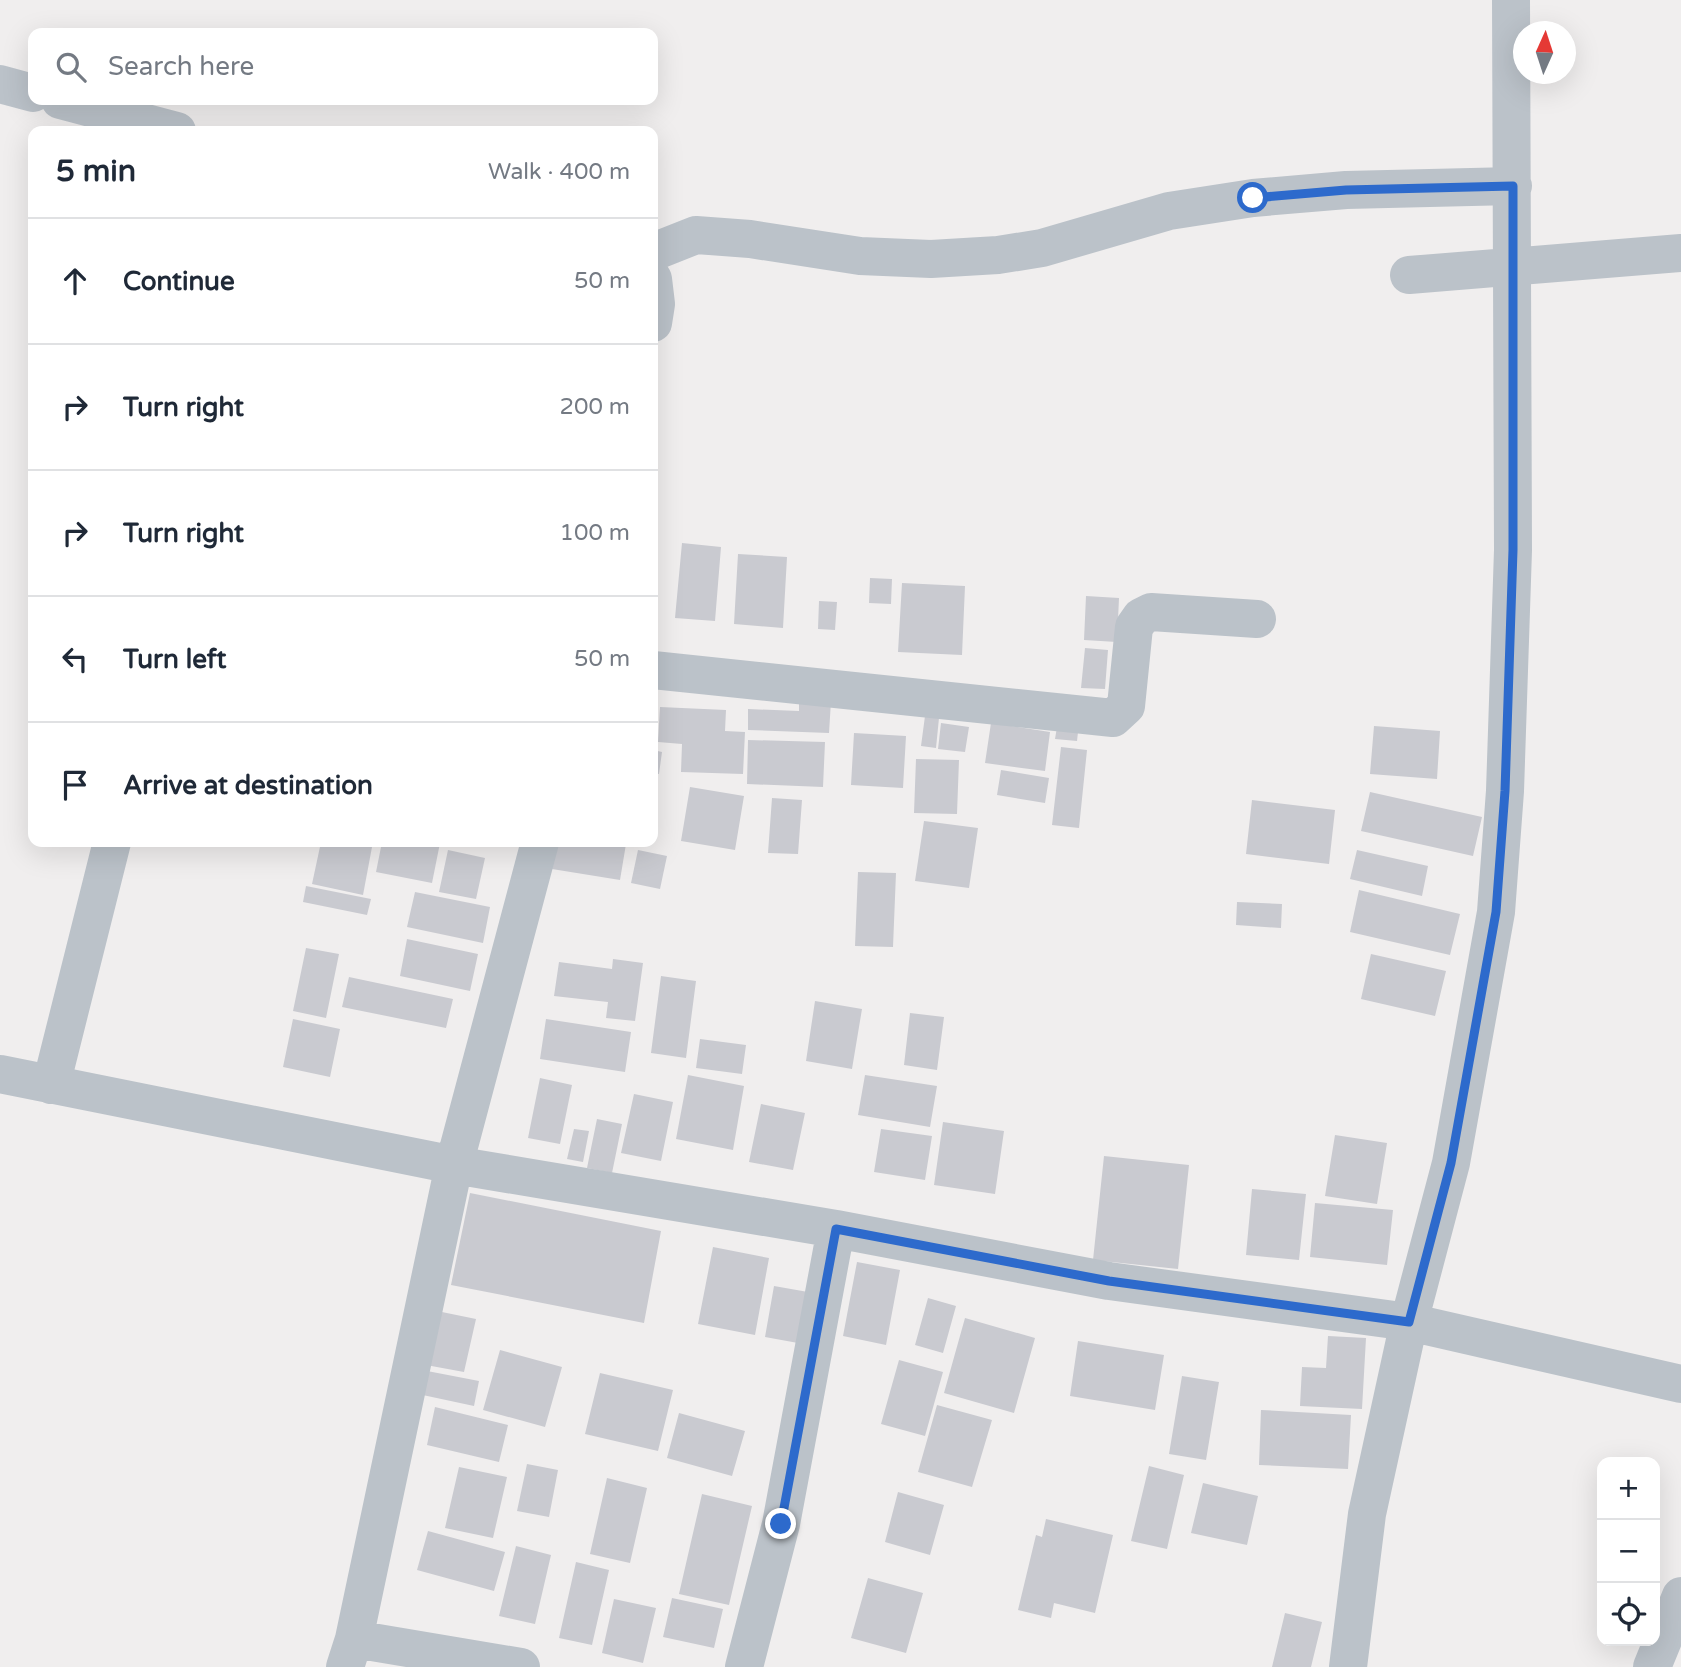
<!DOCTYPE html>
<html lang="en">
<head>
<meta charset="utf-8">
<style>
  :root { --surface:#fff; --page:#f2f2f3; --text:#1f2937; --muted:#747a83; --line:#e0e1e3 }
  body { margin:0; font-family:"Varela Round",sans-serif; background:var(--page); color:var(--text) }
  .controls { position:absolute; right:21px; bottom:21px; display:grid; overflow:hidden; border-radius:14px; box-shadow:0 7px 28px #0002 }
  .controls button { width:63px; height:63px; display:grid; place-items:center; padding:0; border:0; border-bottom:2px solid var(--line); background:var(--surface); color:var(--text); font:35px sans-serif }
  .compass { position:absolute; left:1513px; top:21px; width:63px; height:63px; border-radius:50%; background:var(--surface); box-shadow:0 7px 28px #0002; rotate:3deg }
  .stop { position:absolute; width:21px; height:21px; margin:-16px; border:5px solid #2d6acc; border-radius:50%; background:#fff }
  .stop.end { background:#2d6acc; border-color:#fff; box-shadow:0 2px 7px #0008 }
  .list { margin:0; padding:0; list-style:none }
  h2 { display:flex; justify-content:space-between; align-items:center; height:91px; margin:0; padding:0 28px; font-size:30px }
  h2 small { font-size:23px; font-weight:400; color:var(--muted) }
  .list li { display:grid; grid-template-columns:46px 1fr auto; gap:21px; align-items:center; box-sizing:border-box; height:126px; padding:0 28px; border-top:2px solid var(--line) }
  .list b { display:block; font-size:26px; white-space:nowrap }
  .list em { font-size:23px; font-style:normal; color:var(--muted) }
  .icon { flex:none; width:38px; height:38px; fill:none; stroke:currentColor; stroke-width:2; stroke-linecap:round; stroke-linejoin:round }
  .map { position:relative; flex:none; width:1681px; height:1667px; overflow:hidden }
  .search { position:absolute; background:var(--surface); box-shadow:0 7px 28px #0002; left:28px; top:28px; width:630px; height:77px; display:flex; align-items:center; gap:18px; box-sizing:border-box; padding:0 24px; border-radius:14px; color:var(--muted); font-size:26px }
  .panel { position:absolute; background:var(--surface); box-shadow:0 7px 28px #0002; left:28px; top:126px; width:630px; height:721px; border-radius:14px }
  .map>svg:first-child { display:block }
  .building { fill:#c9cad0 }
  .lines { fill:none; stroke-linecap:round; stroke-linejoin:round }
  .street { stroke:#bbc2c9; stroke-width:38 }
  .route { stroke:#2d6acc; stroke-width:9 }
</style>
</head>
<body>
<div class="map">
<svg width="1681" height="1667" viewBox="0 0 1681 1667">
  <rect width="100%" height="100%" fill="#f0eeee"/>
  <path class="building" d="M682 543 721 547 715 621 675 618Z
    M738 554 787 557 783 628 734 624Z
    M870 578 892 579 891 604 869 603Z
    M902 583 965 586 962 655 898 652Z
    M1086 596 1119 598 1117 642 1084 640Z
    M819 601 837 602 835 630 818 629Z
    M1085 648 1108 650 1105 689 1081 688Z
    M799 700 831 701 829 733 748 730V709L799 711Z
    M660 707 726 710 725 731 745 732 743 774 681 772 682 744 658 742Z
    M925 716 939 718 936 748 921 746Z
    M1058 721 1079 723 1077 741 1055 739Z
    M941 723 969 727 965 752 938 749Z
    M991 723 1050 732 1045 771 985 763Z
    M1374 726 1440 731 1437 779 1370 774Z
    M854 733 906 736 903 788 851 785Z
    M748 740 825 742 823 787 747 784Z
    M1061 747 1087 750 1079 828 1052 825Z
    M653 750 662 752 659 774 653 773Z
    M916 759 959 760 957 814 914 813Z
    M1001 770 1049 778 1045 803 997 795Z
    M690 787 744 796 735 850 681 841Z
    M1370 792 1482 817 1473 856 1361 831Z
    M772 798 802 800 798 854 768 853Z
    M1252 800 1335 810 1329 864 1246 854Z
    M924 821 978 828 969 888 915 881Z
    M321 842H346L372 847 363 895 312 884Z
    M382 842 440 843 432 883 376 872Z
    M557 842 626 844 620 880 552 869Z
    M448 850 485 858 476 899 439 892Z
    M638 850 667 856 660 889 631 883Z
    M1357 850 1428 866 1422 896 1350 879Z
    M858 872 896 873 893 947 855 946Z
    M306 886 371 899 367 915 303 902Z
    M1359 890 1460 914 1450 955 1350 932Z
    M415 892 490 907 483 943 407 927Z
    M1237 902 1282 904 1281 928 1236 925Z
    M407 939 478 954 470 991 400 976Z
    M306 948 339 954 326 1018 293 1011Z
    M1371 954 1446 971 1435 1016 1361 999Z
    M613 959 643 963 635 1021 606 1018 608 1002 554 996 559 962 612 969Z
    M661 976 696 981 686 1058 651 1053Z
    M349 977 453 999 446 1028 342 1007Z
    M815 1001 862 1009 852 1069 806 1061Z
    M910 1013 944 1017 937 1070 904 1065Z
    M293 1019 340 1029 330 1077 283 1067Z
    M546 1019 631 1032 625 1072 540 1059Z
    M700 1039 746 1045 742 1074 696 1068Z
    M688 1075 744 1086 733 1150 676 1139Z
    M865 1075 937 1086 930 1127 858 1115Z
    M540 1078 572 1085 560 1144 528 1138Z
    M634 1094 673 1102 661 1161 621 1153Z
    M761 1104 805 1113 793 1170 749 1162Z
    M597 1119 622 1124 612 1173 587 1168Z
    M943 1122 1004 1131 995 1194 934 1185Z
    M574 1129 589 1131 583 1162 567 1159Z
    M881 1129 932 1136 925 1180 874 1172Z
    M1335 1135 1387 1143 1377 1204 1325 1196Z
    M1104 1156 1189 1165 1178 1269 1093 1260Z
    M1252 1189 1306 1194 1299 1260 1246 1255Z
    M470 1193 661 1231 644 1323 451 1285Z
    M1315 1203 1393 1210 1387 1265 1310 1257Z
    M713 1247 769 1258 755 1335 698 1324Z
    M857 1262 900 1270 886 1345 843 1336Z
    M774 1286 808 1292 798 1343 765 1337Z
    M928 1298 956 1306 943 1353 915 1345Z
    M437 1311 476 1319 464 1372 426 1365Z
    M965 1318 1035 1338 1014 1413 944 1393Z
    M1328 1336 1366 1338 1362 1409 1300 1406 1302 1367 1326 1368Z
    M1078 1341 1164 1355 1155 1410 1070 1396Z
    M500 1350 562 1367 545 1427 483 1410Z
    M899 1360 943 1372 925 1436 881 1424Z
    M422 1370 479 1381 474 1406 418 1394Z
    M600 1373 673 1390 658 1451 585 1434Z
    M1182 1376 1219 1382 1206 1460 1169 1454Z
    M937 1405 992 1420 972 1487 918 1472Z
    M435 1407 508 1425 499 1462 427 1445Z
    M1261 1410 1351 1415 1348 1469 1259 1465Z
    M679 1413 745 1431 732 1476 667 1458Z
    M527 1464 558 1470 549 1517 517 1511Z
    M1149 1466 1184 1475 1167 1549 1131 1541Z
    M459 1467 507 1477 493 1538 445 1528Z
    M607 1478 647 1488 630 1563 590 1554Z
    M1203 1483 1258 1496 1247 1545 1191 1533Z
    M898 1492 944 1505 930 1555 885 1542Z
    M702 1494 752 1506 729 1605 679 1594Z
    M1046 1519 1113 1535 1095 1613 1054 1603 1051 1618 1018 1610 1036 1535 1042 1537Z
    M428 1531 505 1552 494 1591 417 1570Z
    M516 1546 551 1555 535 1624 499 1616Z
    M576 1562 609 1570 592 1645 559 1638Z
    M868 1578 923 1593 906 1653 851 1638Z
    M672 1598 723 1609 714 1648 663 1637Z
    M614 1599 656 1608 643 1663 602 1653Z
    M1285 1613 1322 1622 1311 1667H1272Z"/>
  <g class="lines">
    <path class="street" d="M0 84 33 93
      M60 100 177 131
      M653 252 696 235 750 239 860 256 931 259 998 255 1042 248 1169 211 1253 198 1346 190 1513 186
      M1409 275 1681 253
      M653 279 656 304 653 323
      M653 670 1113 718 1126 706 1134 627 1141 617 1151 612 1257 619
      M0 1074 454 1165 836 1229 1109 1281 1409 1322 1681 1384
      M51 1085 112 842
      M354 1639 521 1667
      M345 1667 354 1639 454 1165 540 842
      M744 1667 781 1524 836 1229
      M1348 1667 1367 1514 1409 1322 1451 1163 1496 912 1505 791 1513 550 1511 0
      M1652 1667 1681 1596"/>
  </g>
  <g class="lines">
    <path class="route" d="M781 1524 836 1229 1109 1281 1409 1322 1451 1163 1496 912 1505 791 1513 550V186L1346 190 1253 198"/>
  </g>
</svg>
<div class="controls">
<button>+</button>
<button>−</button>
<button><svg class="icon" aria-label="locate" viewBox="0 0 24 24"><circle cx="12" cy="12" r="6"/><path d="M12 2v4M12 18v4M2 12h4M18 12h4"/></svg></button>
</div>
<svg class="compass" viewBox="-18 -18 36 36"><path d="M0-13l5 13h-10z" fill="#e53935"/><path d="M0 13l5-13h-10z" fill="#747a83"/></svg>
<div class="stop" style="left:1253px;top:198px"></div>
<div class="stop end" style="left:781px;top:1524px"></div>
<div class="search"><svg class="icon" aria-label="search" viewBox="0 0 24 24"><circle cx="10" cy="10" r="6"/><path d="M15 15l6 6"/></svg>Search here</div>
<section class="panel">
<h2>5 min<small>Walk · 400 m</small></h2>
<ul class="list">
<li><svg class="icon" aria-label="ahead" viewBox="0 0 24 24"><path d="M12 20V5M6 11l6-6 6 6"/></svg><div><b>Continue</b></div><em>50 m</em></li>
<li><svg class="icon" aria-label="right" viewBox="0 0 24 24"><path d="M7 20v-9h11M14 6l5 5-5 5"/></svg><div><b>Turn right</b></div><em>200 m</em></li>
<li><svg class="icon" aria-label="right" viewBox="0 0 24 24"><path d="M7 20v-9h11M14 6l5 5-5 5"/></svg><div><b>Turn right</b></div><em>100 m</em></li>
<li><svg class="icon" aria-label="left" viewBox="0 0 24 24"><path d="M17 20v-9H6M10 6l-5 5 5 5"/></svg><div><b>Turn left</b></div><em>50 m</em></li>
<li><svg class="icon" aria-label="arrive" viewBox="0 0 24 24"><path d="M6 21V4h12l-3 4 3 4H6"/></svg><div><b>Arrive at destination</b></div></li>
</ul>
</section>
</div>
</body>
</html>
